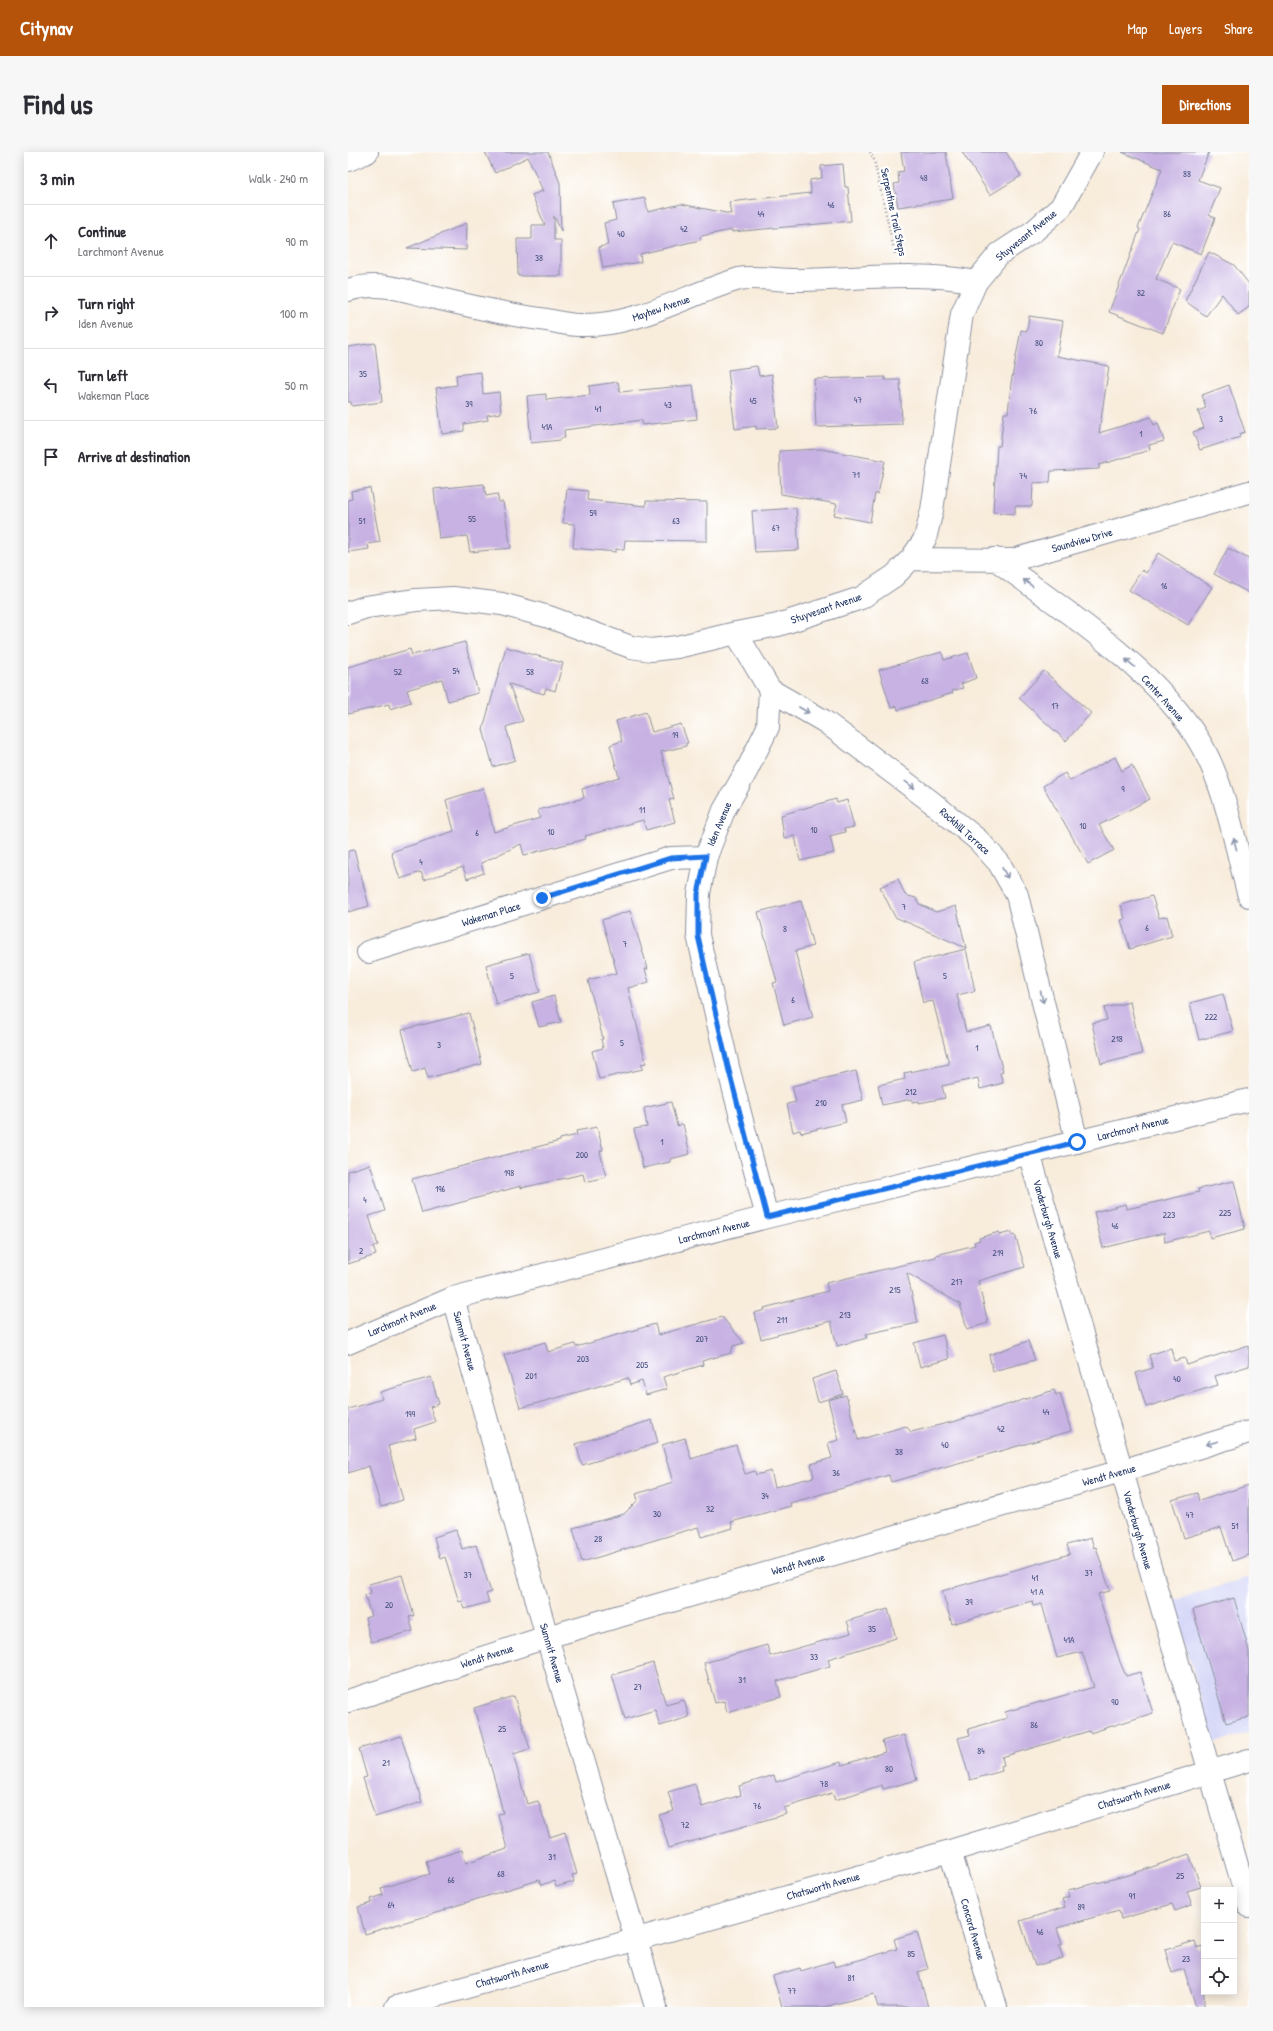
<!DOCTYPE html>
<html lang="en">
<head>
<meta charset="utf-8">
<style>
  :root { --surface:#fff; --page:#f7f7f7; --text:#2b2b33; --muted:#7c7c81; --line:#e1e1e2; --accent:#b45309 }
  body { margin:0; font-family:"Patrick Hand",sans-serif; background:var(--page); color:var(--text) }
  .controls { position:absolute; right:12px; bottom:12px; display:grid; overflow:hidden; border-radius:0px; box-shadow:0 2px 10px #0003 }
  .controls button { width:36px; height:36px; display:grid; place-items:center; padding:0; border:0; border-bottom:1px solid var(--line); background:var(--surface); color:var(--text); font:20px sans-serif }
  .stop { position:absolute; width:12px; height:12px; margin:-9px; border:3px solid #1a73e8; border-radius:50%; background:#fff }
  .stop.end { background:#1a73e8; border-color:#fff; box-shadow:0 1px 4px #0008 }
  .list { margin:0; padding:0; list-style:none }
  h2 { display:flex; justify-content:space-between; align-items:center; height:52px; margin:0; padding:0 16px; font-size:17px }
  h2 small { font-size:13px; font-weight:400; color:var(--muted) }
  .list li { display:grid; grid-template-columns:26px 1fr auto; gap:12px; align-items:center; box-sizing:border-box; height:72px; padding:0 16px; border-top:1px solid var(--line) }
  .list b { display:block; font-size:15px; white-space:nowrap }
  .list p { margin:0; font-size:13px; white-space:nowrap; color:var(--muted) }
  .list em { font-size:13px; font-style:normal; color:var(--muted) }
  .icon { flex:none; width:22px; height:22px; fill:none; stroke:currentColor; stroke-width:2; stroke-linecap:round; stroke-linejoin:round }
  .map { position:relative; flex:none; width:901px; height:1855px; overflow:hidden; border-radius:0px }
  header { display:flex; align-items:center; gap:24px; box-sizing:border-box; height:56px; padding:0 20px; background:var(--accent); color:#fff }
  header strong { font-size:19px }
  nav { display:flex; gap:22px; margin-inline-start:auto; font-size:14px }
  .intro { display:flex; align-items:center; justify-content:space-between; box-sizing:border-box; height:96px; padding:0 24px }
  h1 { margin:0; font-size:28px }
  .button { padding:10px 18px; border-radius:0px; background:var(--accent); color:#fff; font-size:14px; font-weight:700 }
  main { display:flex; gap:24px; padding:0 24px }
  aside { flex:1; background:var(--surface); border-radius:0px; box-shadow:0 2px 10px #0003 }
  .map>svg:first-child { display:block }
  .built { fill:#d6d8f8 }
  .building { fill:#c7b2e3 }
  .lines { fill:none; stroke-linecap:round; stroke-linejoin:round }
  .minor-casing { stroke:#8a8e9c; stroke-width:24 }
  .path { stroke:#8a8e9c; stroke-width:2.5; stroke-dasharray:1 3; stroke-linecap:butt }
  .minor { stroke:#fff; stroke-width:22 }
  .oneway { stroke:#8d97ae }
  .route { stroke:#1a73e8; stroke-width:5 }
  .labels { text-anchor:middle; stroke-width:4; stroke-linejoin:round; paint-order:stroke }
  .number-label { font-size:9px; fill:#46507f }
  .street-label { font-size:11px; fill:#1b2f5e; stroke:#fff }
</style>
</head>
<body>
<header>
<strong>Citynav</strong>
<nav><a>Map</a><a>Layers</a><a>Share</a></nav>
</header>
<div class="intro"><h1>Find us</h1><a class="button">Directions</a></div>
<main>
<aside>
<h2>3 min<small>Walk · 240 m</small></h2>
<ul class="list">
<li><svg class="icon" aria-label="ahead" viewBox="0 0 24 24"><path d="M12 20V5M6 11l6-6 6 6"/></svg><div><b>Continue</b><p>Larchmont Avenue</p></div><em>90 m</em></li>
<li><svg class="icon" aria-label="right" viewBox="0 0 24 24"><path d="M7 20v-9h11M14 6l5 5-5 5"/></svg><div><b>Turn right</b><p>Iden Avenue</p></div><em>100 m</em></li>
<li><svg class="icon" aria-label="left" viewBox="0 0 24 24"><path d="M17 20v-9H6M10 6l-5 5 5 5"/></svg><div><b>Turn left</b><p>Wakeman Place</p></div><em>50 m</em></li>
<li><svg class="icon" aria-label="arrive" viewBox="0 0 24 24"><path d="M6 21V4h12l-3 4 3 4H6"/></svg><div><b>Arrive at destination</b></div></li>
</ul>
</aside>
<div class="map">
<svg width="901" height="1855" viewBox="0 0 901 1855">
  <rect width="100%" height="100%" fill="#fff"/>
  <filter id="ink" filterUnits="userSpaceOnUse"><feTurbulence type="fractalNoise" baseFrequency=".025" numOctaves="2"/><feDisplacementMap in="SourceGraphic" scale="8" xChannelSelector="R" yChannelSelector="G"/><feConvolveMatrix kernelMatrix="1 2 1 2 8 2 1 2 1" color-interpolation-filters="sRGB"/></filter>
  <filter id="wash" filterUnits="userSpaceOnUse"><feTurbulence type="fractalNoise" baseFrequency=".012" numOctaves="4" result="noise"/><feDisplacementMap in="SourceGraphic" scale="16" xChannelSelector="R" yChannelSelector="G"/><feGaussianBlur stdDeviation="0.9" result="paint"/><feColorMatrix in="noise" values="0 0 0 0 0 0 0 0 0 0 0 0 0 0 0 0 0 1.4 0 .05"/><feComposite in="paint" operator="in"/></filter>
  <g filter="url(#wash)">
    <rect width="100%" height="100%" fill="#f8ecdb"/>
    <path class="built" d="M901 1425V1581L866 1591 825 1449Z"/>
    <g id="blocks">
      <path class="building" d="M137 0H200L212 31 213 79 206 64V88H213V124H170L169 87H184V73H197L184 43 195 39 180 5 147 21Z
        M553 0H598L605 47 550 55 546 32 551 31 550 20 556 19Z
        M614 0H658L673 24 642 43Z
        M774 0H861L850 28 872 36 861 63 867 66 853 102 824 90 808 127 832 137 815 181 761 160 792 77 790 76 814 17Z
        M495 12 497 35H500L503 69 384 80V78L353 84 352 88 292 102 293 110 255 116 251 95 260 93 256 71 268 68 265 52 297 46 300 60 333 52 383 62 381 50 463 41 462 28 474 26 473 14Z
        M119 71 118 98 59 96Z
        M861 100 886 113 901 132V155L890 163 874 142 858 164 837 149Z
        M681 164 715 169 709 204 761 214 751 281 803 265 806 273 810 271 816 289 801 293 802 298 751 313V317L703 319 702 330 685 331 684 354H667V362L645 360 649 294H652L656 261H660L663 231 673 178 679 179Z
        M27 191 34 250 4 254 3 250H0V195Z
        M409 214 411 224 424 222 430 276 408 277V274L387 277 380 218Z
        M133 220 135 242 151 240 153 261 139 263 140 268 116 272V279L94 282 88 236 109 233 108 223Z
        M537 225V228H552L554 272 468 275 466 227Z
        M270 230 272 240 345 233 349 267 294 273V268L216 278 217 286H213V288L183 291 179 244 198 242V248L242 243 241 234Z
        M881 233 897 280 891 282 892 285 852 298 845 280 856 276 850 259 858 256 854 243Z
        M473 297 537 309 530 342H527L522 370 486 363 489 352 433 342 431 299Z
        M136 332 138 344 149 342 151 350H155L163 396 122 400 119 384 91 387 86 337Z
        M22 336 32 390 20 392 21 397 0 400V348L4 347 3 339Z
        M219 337 240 339 239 348 298 354V349L359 350V389L277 388 276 398 268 397V400L225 396 227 372 215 371Z
        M448 356 451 398 407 400 404 359Z
        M880 396 901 407V441L866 422Z
        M810 401 864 435 840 473 781 438 794 418 798 421Z
        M117 490 130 541 100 549 94 527 59 538 63 550 42 557 41 552 0 562V515L62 497 64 503Z
        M158 495 215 511 207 539 198 536 196 542 161 532 175 569 158 575 167 608 145 615 135 577Z
        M594 500 596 508 620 501 628 526 613 532 615 536 604 539 605 541 550 558 549 554 543 556 531 518Z
        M696 519 743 561 718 589 671 546Z
        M298 560 304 580 333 572 340 591H338V594L313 600 326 647 321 648 327 670 298 678 295 668 237 684 238 687 176 703 173 692 133 711 136 721 119 727 115 715 76 728 73 720 52 727 43 700 106 679 98 648 135 636 146 680 192 666 190 658 236 646 234 637 271 625 262 593 274 589 268 569Z
        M767 605 774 619 784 613 802 647 751 673 766 698 740 712 695 634 717 621 722 629Z
        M488 647 489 651 499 648 506 675 496 677 497 680 482 684 486 701 452 709 447 684 436 686 433 663Z
        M6 698 21 754 0 760V699Z
        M550 727 557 743 568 746 571 752 588 760 608 754 618 796 547 765 532 735Z
        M804 744 811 766 819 764 824 784 782 797 773 768 777 767 773 753Z
        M453 749 465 794 447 799 465 865 436 873 425 831 429 830 410 760Z
        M282 759 300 817H297L301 830 280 836 298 911 293 912 295 917 251 927 244 899 255 896 253 887H255L240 828 269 821 254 768Z
        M618 797 627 839 609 843 618 880 643 874 655 920 652 921 655 931 632 937 630 926 594 934 597 946 571 951V949L564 950V947L534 953 530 933 557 927 556 921 601 912 585 849 575 851 566 810Z
        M181 801 192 840 148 852 138 813Z
        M875 842 885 879 851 888 842 851Z
        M206 844 213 870 191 875 184 850Z
        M782 850 794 902 753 912 744 871 759 868 756 856Z
        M121 861 134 912 80 926 77 916 65 920 54 878Z
        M508 919 515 948 494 953 498 970 453 981 452 978 445 980 439 952 448 950 444 934Z
        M323 950 329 974 335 972 342 1002 322 1007V1010L295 1016 286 977 299 975 296 956Z
        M249 975 255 998 252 999 258 1025 237 1030 235 1022 173 1036V1034L74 1061 64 1027 212 989V987L229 983 228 979Z
        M22 1012 37 1059 21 1064 30 1093 25 1095 28 1103 0 1112V1019Z
        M886 1029 897 1077 862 1086 861 1079 817 1090 816 1081 755 1096 746 1060 778 1052 779 1057 851 1040 850 1037Z
        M651 1080 652 1083 663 1080 665 1084 667 1083 677 1115 630 1129 640 1171 619 1177 612 1152 559 1121 570 1171 518 1182 519 1186 489 1194 483 1169 413 1187 406 1161 417 1158 416 1156 480 1139 478 1131 588 1105V1103L627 1093 626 1090 632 1088 631 1086Z
        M374 1165 396 1191 385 1194 383 1201 354 1209 355 1213 315 1225 319 1237 298 1243 294 1229 282 1233 280 1226 172 1256 156 1203 197 1190 200 1200 227 1192 228 1195 307 1172 310 1183Z
        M595 1183 601 1207 572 1215 566 1191Z
        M680 1189 687 1208 645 1219 641 1203Z
        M901 1193V1214L867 1224 870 1233 798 1255 788 1221 805 1216 801 1203 823 1196 826 1209 837 1206 839 1213Z
        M488 1219 495 1242 470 1250 464 1227Z
        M83 1225 91 1252 82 1255 87 1270 66 1277 68 1286 40 1294 55 1348 33 1355 21 1314 0 1321V1257L34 1247 32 1240Z
        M706 1238 708 1243 712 1241 723 1279 543 1330 541 1323 442 1351 443 1354 383 1370 385 1376 353 1385 350 1375 234 1410 225 1376 276 1362 290 1348 288 1342 325 1330 314 1293 337 1286 343 1307 388 1293 397 1322 407 1319 408 1323 423 1319 427 1335 466 1325 463 1312 484 1306 480 1291 491 1288 480 1248 498 1243 510 1288 558 1274 563 1280 608 1269Z
        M304 1268 310 1291 234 1313 228 1292Z
        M901 1333V1403L884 1409 873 1375 836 1386 824 1348 849 1341 851 1349Z
        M108 1378 114 1397 128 1393 143 1440 138 1442 141 1450 117 1457 114 1449 111 1450 97 1405 92 1407 86 1385Z
        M743 1386 746 1396 748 1395 762 1439 750 1442 772 1510 778 1524 792 1520 805 1561 742 1581 741 1579 654 1605 656 1613 653 1614 654 1619 622 1628 610 1586 622 1583 620 1577 659 1566 657 1560 746 1535 734 1500 709 1506 694 1452 685 1454 684 1449 604 1472 594 1439 722 1402 719 1393Z
        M54 1423 66 1464 61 1465 65 1479 23 1490 17 1466 23 1464 17 1443 23 1441 21 1432Z
        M886 1446 901 1499V1565L878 1571 845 1458Z
        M540 1457 548 1486 480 1507 482 1514 429 1529 433 1545 379 1560 376 1549 367 1551 356 1511 419 1493 422 1504 503 1481 499 1469Z
        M305 1511 318 1553 336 1548 341 1565 312 1574 307 1558 277 1567 264 1523Z
        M166 1544 182 1597 165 1602 179 1652 190 1649 202 1685 217 1680 229 1722 224 1723 226 1730 208 1735 206 1729 193 1733 191 1728 97 1757 98 1758 17 1782 10 1755 24 1751 23 1747 35 1743 33 1736 82 1722 78 1709 114 1698 118 1711 159 1697 150 1662 155 1661 150 1640 126 1556Z
        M556 1583 569 1628 535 1637 534 1633 487 1648 484 1641 436 1656 438 1662 321 1696 311 1663 326 1659 320 1640 347 1632 354 1655 393 1643 391 1634 426 1623 428 1630 493 1610 494 1613 537 1600 534 1589Z
        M53 1584 74 1650 27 1665 15 1626 19 1625 11 1597Z
        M841 1702 853 1735 839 1739 844 1753 827 1759 824 1752 773 1767 771 1758 709 1776 714 1793 711 1794 715 1806 687 1814 672 1769 717 1755 714 1747 722 1745 720 1738 781 1723Z
        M569 1780 580 1817 570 1820 580 1855H530L526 1842 476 1855H434L425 1824 452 1816 453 1819 485 1809 487 1815 549 1797 546 1787Z
        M847 1789 849 1796 856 1794V1855H848L836 1817 824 1821 817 1798Z"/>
    </g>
  </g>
  <g filter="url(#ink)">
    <use href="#blocks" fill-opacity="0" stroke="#8a8e9c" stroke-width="1"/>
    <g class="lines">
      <g class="minor-casing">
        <path id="minor" d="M0 8 19 0
          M0 138C33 128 57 139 88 146 125 155 162 163 199 168 209 170 220 173 231 173 288 175 337 143 391 127 403 124 431 128 445 128 507 128 568 118 628 130
          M563 407 665 408 901 340
          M647 407C714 457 808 517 851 589 878 633 887 694 901 744
          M0 461 18 455 68 448 105 446 154 452 201 465 283 495 303 498 329 495 388 481 430 473 513 446 546 424 563 407 577 387 584 358 614 162 628 130 651 102 686 79 713 55 744 0
          M388 481 422 538 420 575 399 618 376 658 358 705 351 742 350 783 380 915 419 1065
          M422 538 476 569 581 648 630 688 651 711 669 743 729 990
          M20 800 323 706 358 705
          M681 1001 901 1754
          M105 1146 199 1485 308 1855
          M0 1191 105 1146 419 1065 901 948
          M0 1549 199 1485 773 1319 901 1280
          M602 1699 648 1855
          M48 1855 602 1699 901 1608"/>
      </g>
      <path class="path" d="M522 0 526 8 547 102"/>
      <use href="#minor" class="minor"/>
    </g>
    <defs><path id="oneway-shaft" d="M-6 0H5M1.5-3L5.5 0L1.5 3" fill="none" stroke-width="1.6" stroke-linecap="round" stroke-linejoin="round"/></defs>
    <g class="oneway">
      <use href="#oneway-shaft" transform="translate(680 431) rotate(-143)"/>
      <use href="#oneway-shaft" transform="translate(782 511) rotate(-139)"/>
      <use href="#oneway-shaft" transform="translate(456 558) rotate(30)"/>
      <use href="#oneway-shaft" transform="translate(562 633) rotate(37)"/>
      <use href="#oneway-shaft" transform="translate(887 692) rotate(-105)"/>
      <use href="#oneway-shaft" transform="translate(657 721) rotate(61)"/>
      <use href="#oneway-shaft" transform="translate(694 845) rotate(76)"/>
      <use href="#oneway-shaft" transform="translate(864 1291) rotate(163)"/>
    </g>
  </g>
  <g class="lines" filter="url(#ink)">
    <path class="route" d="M194 746 323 706 358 704 350 742V784L380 915 419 1065 729 990"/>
  </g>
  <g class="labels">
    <g class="number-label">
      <text x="839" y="25">88</text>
      <text x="576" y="29">48</text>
      <text x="483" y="56">46</text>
      <text x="413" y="65">44</text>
      <text x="819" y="65">86</text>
      <text x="336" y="80">42</text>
      <text x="273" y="85">40</text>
      <text x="191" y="109">38</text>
      <text x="793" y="144">82</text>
      <text x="691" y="194">80</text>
      <text x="15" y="225">35</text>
      <text x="510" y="251">47</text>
      <text x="405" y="252">45</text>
      <text x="121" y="255">39</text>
      <text x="320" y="256">43</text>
      <text x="250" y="260">41</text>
      <text x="685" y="262">76</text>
      <text x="873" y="270">3</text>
      <text x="199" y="278">41A</text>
      <text x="793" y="285">1</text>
      <text x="508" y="326">71</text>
      <text x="675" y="327">74</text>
      <text x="245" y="364">59</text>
      <text x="124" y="370">55</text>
      <text x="14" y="372">51</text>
      <text x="328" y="372">63</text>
      <text x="428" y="379">67</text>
      <text x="816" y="437">16</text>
      <text x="108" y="522">54</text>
      <text x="50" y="523">52</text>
      <text x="182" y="523">58</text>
      <text x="577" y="532">68</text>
      <text x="707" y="557">17</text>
      <text x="327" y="586">19</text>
      <text x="775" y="640">9</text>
      <text x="294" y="661">11</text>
      <text x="735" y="677">10</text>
      <text x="466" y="681">10</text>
      <text x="203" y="683">10</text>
      <text x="129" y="684">6</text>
      <text x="73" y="713">4</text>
      <text x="556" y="758">7</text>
      <text x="799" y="779">6</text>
      <text x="437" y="780">8</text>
      <text x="277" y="795">7</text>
      <text x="164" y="827">5</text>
      <text x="597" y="827">5</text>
      <text x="445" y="851">6</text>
      <text x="863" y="868">222</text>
      <text x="769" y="890">218</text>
      <text x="274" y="894">5</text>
      <text x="91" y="896">3</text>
      <text x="629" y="899">1</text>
      <text x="563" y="943">212</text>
      <text x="473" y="954">210</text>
      <text x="314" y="993">1</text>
      <text x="234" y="1006">200</text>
      <text x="161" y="1024">198</text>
      <text x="92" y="1040">196</text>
      <text x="17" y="1051">4</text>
      <text x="877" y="1064">225</text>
      <text x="821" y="1066">223</text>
      <text x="767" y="1077">46</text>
      <text x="13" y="1102">2</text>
      <text x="650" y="1104">219</text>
      <text x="609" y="1133">217</text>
      <text x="547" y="1141">215</text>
      <text x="497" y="1166">213</text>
      <text x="434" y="1171">211</text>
      <text x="354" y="1190">207</text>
      <text x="235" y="1210">203</text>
      <text x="294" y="1216">205</text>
      <text x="183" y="1227">201</text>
      <text x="829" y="1230">40</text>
      <text x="698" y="1263">44</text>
      <text x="62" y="1265">199</text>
      <text x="653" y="1280">42</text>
      <text x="597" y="1296">40</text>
      <text x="551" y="1303">38</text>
      <text x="488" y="1324">36</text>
      <text x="417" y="1347">34</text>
      <text x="362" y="1360">32</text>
      <text x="309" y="1365">30</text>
      <text x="842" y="1366">47</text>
      <text x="887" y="1377">51</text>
      <text x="250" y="1390">28</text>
      <text x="741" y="1424">37</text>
      <text x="120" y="1426">37</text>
      <text x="687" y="1429">41</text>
      <text x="689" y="1443">41 A</text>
      <text x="621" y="1453">39</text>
      <text x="41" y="1456">20</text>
      <text x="524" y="1480">35</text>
      <text x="721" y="1491">41A</text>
      <text x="466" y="1508">33</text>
      <text x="394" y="1531">31</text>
      <text x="290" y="1538">27</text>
      <text x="767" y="1553">90</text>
      <text x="686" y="1576">86</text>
      <text x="154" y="1580">25</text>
      <text x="633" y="1602">84</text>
      <text x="38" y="1614">21</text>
      <text x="541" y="1620">80</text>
      <text x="476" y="1635">78</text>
      <text x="409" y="1657">76</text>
      <text x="337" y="1676">72</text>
      <text x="204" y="1708">31</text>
      <text x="153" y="1725">68</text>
      <text x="832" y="1727">25</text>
      <text x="103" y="1731">66</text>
      <text x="784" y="1747">91</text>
      <text x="43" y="1756">64</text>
      <text x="733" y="1758">89</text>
      <text x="692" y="1783">46</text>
      <text x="563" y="1805">85</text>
      <text x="838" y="1810">23</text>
      <text x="503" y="1829">81</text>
      <text x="444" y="1842">77</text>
    </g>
    <g class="street-label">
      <text transform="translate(546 60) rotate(78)" y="4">Serpentine Trail Steps</text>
      <text transform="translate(678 83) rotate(-39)" y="4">Stuyvesant Avenue</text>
      <text transform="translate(313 156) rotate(-19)" y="4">Mayhew Avenue</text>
      <text transform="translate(734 388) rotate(-16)" y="4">Soundview Drive</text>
      <text transform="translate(478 456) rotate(-19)" y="4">Stuyvesant Avenue</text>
      <text transform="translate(815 546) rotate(48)" y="4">Center Avenue</text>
      <text transform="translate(371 672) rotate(-67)" y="4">Iden Avenue</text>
      <text transform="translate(617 679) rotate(42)" y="4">Rockhill Terrace</text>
      <text transform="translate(143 762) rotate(-17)" y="4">Wakeman Place</text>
      <text transform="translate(785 976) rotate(-14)" y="4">Larchmont Avenue</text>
      <text transform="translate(700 1067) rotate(74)" y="4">Vanderburgh Avenue</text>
      <text transform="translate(366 1079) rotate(-14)" y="4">Larchmont Avenue</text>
      <text transform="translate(54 1167) rotate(-23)" y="4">Larchmont Avenue</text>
      <text transform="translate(117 1189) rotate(75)" y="4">Summit Avenue</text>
      <text transform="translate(761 1323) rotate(-16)" y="4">Wendt Avenue</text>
      <text transform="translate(790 1378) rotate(74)" y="4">Vanderburgh Avenue</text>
      <text transform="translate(450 1412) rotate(-16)" y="4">Wendt Avenue</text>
      <text transform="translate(204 1501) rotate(74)" y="4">Summit Avenue</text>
      <text transform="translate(139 1504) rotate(-18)" y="4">Wendt Avenue</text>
      <text transform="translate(786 1643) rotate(-17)" y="4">Chatsworth Avenue</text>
      <text transform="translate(475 1734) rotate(-16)" y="4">Chatsworth Avenue</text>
      <text transform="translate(625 1777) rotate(74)" y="4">Concord Avenue</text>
      <text transform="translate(164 1822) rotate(-16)" y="4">Chatsworth Avenue</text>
    </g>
  </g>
</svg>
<div class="controls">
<button>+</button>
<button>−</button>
<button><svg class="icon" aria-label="locate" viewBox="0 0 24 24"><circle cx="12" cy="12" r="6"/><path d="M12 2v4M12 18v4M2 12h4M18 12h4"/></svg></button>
</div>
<div class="stop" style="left:729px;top:990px"></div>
<div class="stop end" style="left:194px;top:746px"></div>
</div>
</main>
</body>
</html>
